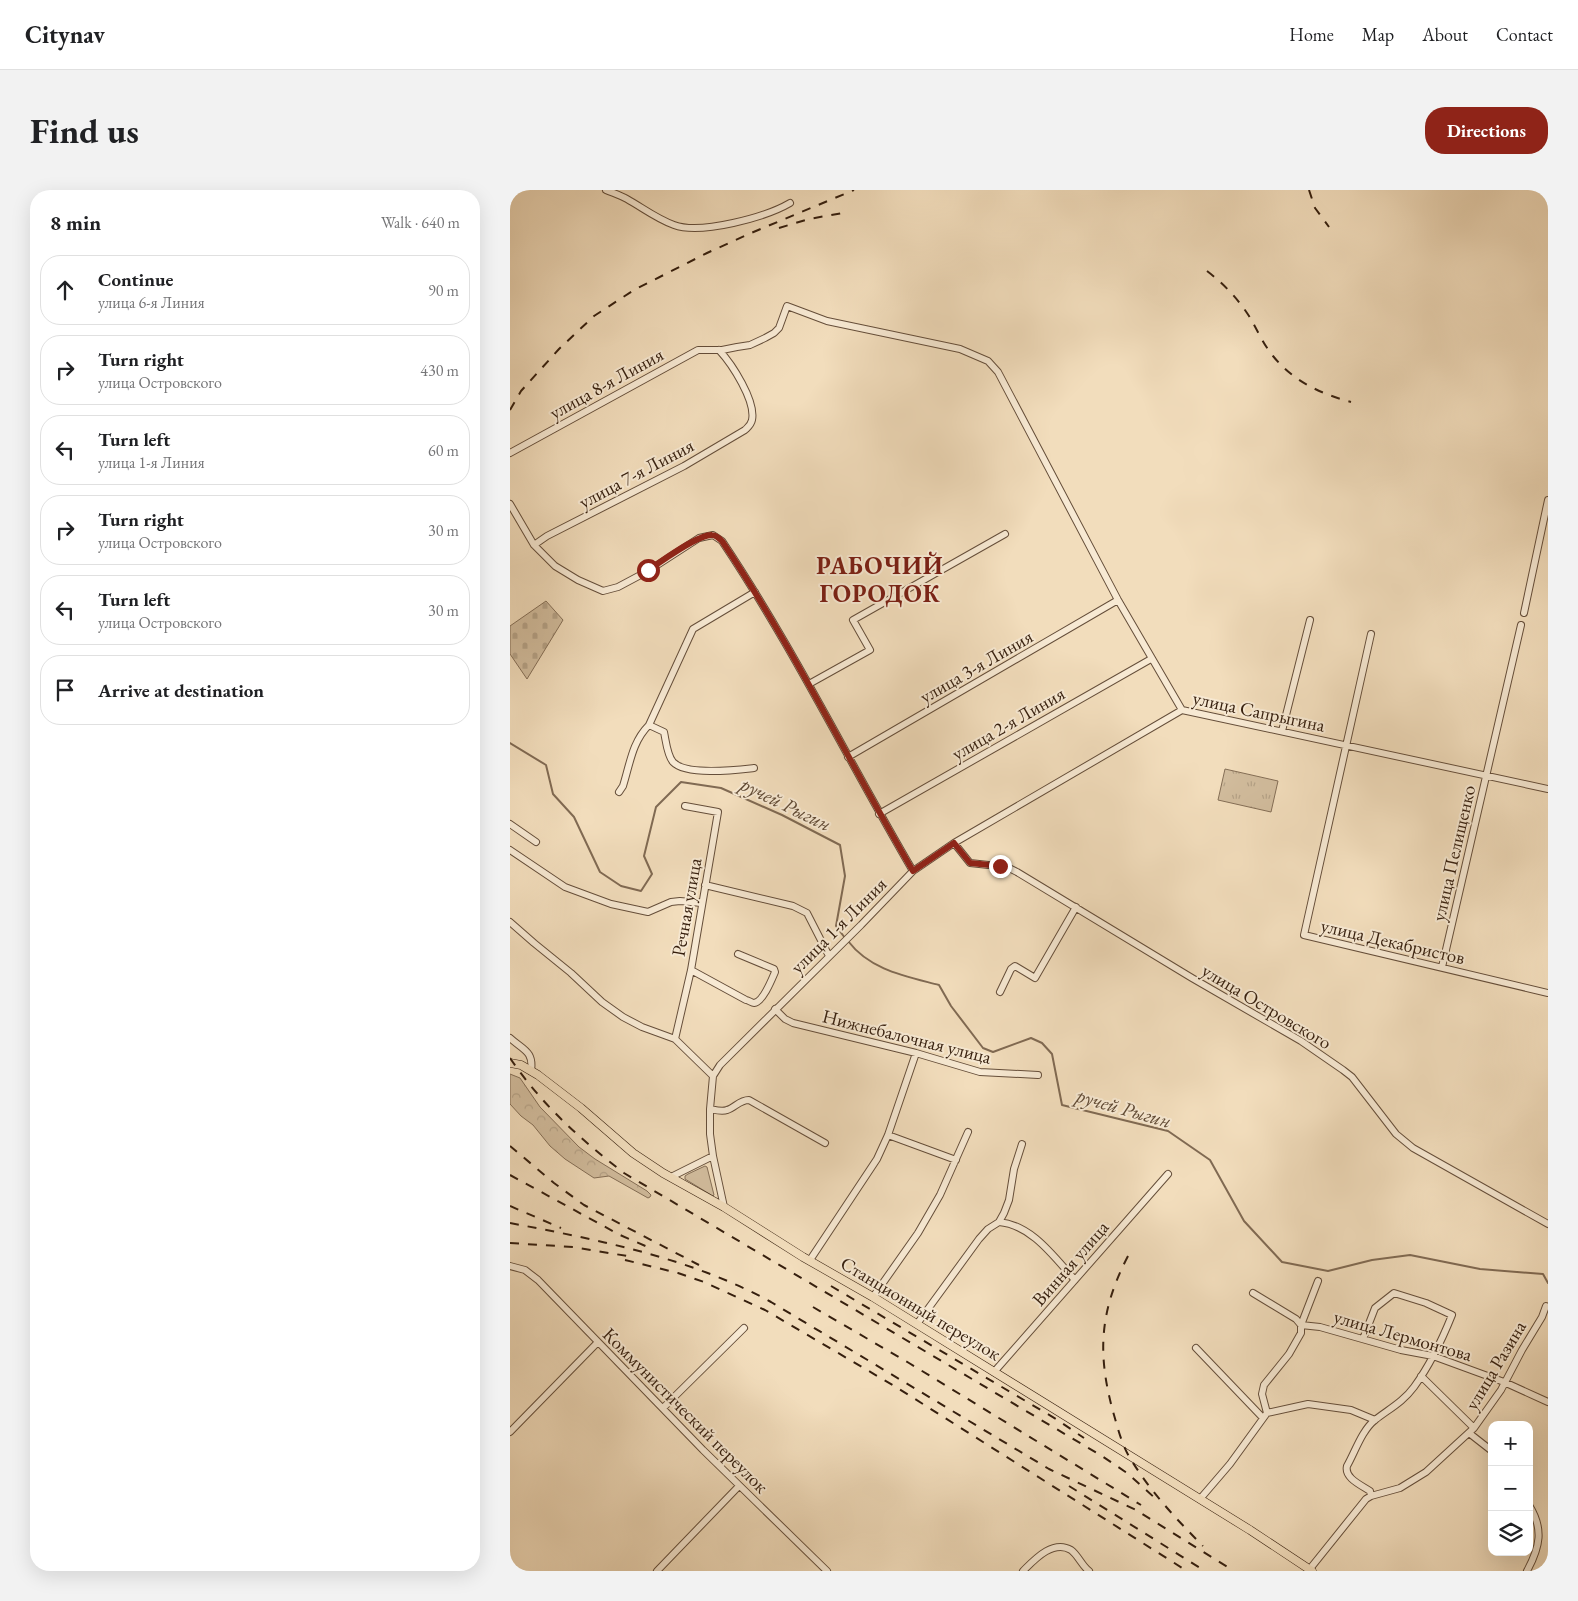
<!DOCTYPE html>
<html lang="en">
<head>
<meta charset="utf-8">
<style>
  :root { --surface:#fff; --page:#f2f2f2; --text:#202124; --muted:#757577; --line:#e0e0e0; --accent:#8f2418 }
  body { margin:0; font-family:"EB Garamond",serif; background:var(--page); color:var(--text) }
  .controls { position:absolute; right:15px; bottom:15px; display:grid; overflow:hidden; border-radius:10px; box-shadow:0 5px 20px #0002 }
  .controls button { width:45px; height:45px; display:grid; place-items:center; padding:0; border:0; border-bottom:1px solid var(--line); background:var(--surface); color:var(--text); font:25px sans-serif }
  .stop { position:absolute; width:15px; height:15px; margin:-11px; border:4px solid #8f2418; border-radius:50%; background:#fff }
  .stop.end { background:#8f2418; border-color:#fff; box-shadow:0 1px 5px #0008 }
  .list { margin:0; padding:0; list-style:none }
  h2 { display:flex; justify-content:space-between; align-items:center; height:65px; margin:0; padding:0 20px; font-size:21px }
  h2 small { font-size:16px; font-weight:400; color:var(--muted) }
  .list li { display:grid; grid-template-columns:32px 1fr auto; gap:15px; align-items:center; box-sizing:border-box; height:70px; margin:0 10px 10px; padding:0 10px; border:1px solid var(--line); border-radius:20px }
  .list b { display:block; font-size:19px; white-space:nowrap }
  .list p { margin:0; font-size:16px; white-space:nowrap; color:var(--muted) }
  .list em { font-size:16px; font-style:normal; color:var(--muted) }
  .icon { flex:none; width:28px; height:28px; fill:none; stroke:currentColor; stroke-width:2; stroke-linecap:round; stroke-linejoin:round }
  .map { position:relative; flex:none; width:1038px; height:1381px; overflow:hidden; border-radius:20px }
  header { display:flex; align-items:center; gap:30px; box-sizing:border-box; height:70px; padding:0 25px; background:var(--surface); border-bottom:1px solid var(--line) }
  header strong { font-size:24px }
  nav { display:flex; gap:28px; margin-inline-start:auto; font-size:18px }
  .intro { display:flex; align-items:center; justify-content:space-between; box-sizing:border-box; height:120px; padding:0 30px }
  h1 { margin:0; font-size:35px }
  .button { padding:12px 22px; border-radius:20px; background:var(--accent); color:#fff; font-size:18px; font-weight:700 }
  main { display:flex; gap:30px; padding:0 30px }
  aside { flex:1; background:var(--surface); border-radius:20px; box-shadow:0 5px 20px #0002 }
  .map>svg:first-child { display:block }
  .green { fill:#d2bd9e; stroke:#846e56 }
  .forest { fill:url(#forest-crowns); stroke:#846e56 }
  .cemetery { fill:url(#cemetery-stones); stroke:#846e56 }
  .park { fill:url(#park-tufts); stroke:#846e56 }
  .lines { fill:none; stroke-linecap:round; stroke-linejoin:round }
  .stream { stroke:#806a53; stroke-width:2 }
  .minor-casing { stroke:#654e3a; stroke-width:8 }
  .major-casing { stroke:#361f0e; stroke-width:9 }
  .minor { stroke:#f7e9d3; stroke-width:6 }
  .major { stroke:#f2ddbc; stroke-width:8 }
  .rail { stroke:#361f0e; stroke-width:2; stroke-dasharray:9 9; stroke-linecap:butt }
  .route { stroke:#8f2418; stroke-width:6 }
  .labels { text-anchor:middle; stroke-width:4; stroke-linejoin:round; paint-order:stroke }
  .street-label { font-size:19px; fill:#361f0e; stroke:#f7e9d3 }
  .water-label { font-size:20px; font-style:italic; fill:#614b36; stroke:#f7e9d3 }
  .district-label { font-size:24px; font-weight:bold; letter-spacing:1px; fill:#7a1f14; stroke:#f7e9d3 }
</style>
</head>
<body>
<header>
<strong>Citynav</strong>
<nav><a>Home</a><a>Map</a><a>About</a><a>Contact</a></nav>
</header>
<div class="intro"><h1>Find us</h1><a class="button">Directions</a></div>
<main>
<aside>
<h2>8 min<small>Walk · 640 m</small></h2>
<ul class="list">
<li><svg class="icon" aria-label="ahead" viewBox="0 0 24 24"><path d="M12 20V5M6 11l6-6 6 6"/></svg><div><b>Continue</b><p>улица 6-я Линия</p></div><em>90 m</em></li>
<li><svg class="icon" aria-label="right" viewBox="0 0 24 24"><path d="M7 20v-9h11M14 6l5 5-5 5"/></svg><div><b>Turn right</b><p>улица Островского</p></div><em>430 m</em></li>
<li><svg class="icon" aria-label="left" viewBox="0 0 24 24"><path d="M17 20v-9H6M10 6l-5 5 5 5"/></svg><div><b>Turn left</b><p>улица 1-я Линия</p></div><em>60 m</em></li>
<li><svg class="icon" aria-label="right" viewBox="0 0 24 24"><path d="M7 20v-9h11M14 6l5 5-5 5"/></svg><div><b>Turn right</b><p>улица Островского</p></div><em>30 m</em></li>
<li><svg class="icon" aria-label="left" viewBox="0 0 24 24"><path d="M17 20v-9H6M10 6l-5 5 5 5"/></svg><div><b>Turn left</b><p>улица Островского</p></div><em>30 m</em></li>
<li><svg class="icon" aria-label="arrive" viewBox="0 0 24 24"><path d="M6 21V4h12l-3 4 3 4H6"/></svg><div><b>Arrive at destination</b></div></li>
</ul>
</aside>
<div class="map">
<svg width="1038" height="1381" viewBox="0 0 1038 1381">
  <defs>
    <pattern id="forest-crowns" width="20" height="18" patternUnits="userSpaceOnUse" patternTransform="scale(1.25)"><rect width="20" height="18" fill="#d2bd9e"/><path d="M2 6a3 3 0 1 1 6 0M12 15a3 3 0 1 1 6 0" fill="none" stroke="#b5a287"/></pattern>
    <pattern id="cemetery-stones" width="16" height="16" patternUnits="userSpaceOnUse" patternTransform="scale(1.25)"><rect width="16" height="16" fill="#d2bd9e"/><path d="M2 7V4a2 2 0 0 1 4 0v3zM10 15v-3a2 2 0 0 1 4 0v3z" fill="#b5a287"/></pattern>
    <pattern id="park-tufts" width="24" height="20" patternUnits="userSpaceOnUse" patternTransform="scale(1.25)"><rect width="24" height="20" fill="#d2bd9e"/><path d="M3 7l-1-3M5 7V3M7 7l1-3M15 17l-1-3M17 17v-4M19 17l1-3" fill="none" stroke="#b5a287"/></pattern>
  </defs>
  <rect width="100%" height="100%" fill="#f2ddbc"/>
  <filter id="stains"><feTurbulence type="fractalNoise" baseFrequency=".004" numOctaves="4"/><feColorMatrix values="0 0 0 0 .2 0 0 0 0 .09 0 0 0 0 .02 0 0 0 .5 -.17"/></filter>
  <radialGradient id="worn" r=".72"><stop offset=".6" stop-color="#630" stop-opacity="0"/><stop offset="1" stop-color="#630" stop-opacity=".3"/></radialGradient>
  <path class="green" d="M195 976 197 977 204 1005 203 1006 175 989V986L178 984Z"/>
  <path class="forest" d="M0 884 10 888 30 917 69 957 85 969 137 1001 141 1005 140 1007 138 1008 99 986 84 988 55 969 40 956 23 935 11 926 0 914Z"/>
  <path class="cemetery" d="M36 411 53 430 17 489 0 464V436Z"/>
  <path class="park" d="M715 579 768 591 761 622 708 610Z"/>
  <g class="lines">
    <path class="stream" d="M0 553 36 575 43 604 64 627 90 682 111 696 131 701 142 684 134 666 146 617 171 592 211 598 272 625 330 655 335 686 326 736 335 748
      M338 751C360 780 395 786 429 795L441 816 473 858 483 862 521 848 532 853 542 864 552 915 658 941 700 970 734 1031 772 1072 818 1081 862 1070 900 1065 970 1079 1033 1084 1038 1093"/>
    <g class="minor-casing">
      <path id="minor" d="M96 0C103 3 110 5 117 9 133 18 147 29 164 35 191 45 256 27 280 13
        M0 263 188 160H212L227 157 240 155 255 148 264 143 269 138 277 116 317 131 450 159 478 171 488 182 608 410 672 520 1038 599
        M0 314 24 355 45 376 68 390 93 401 108 397 138 381 189 348 203 345 212 351C283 457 339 572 403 681
        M24 355 37 346 174 276 235 240C238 237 241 235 242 230 246 211 222 174 209 160
        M1014 423 1038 310
        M861 444 794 745 1038 803
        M299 494 360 460 343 430 495 344
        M139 535 154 542C156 551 157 565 163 572 176 586 226 580 244 578
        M772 541 800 430
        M338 567 608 410
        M109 602 113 596C120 574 122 552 139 535L183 439 245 402
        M369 624 641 469
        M0 634 26 652
        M444 653 460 673 497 677 507 682 682 788 791 851 833 880 842 887 886 944 903 958 1038 1034
        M0 660 55 697 101 714 138 722 161 712 170 711 192 713
        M195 695 283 716 297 723 319 766
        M0 732 24 753 61 783 92 812 113 827 132 837 165 849 203 886
        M932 777 1011 435
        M181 780 236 810C238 810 242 813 244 813 253 812 262 789 265 782L264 779 228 764
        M490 802 501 779 505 776 525 788 566 717
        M265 819 275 829 283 833 406 863 470 882 528 885
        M0 848C13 860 24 861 21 881
        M165 849 181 780 208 622 175 616
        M200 919C205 920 212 922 217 920 225 918 229 910 239 910L315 953
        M378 945 446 970
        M203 966 214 1017
        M161 987 203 966 200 944V919L203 886 210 875 351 735 403 681 444 653 672 520
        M489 1032C522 1035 544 1067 565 1090
        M300 1070 367 969 378 945 406 863
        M0 1076 15 1080 28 1090 193 1260 317 1381
        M743 1103 786 1129 791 1135 810 1137 891 1160 923 1166 994 1192 1038 1212
        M363 1107 408 1043 430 1005 458 942
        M407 1134 469 1049 478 1039 489 1032 494 1023 499 1010 504 979 512 954
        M853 1149 865 1118 884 1103 916 1113 942 1125C932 1150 920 1175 904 1197 893 1212 879 1219 865 1230 852 1240 845 1262 837 1276 834 1288 851 1295 860 1301L861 1306
        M686 1158 753 1228
        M484 1182 658 984
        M911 1186 964 1238
        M153 1218 234 1138
        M757 1223 798 1214 841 1220 865 1230
        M0 1242 88 1152
        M959 1243 982 1261
        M690 1309 720 1274 757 1223 752 1204 754 1195 779 1164 791 1143V1135L808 1091
        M799 1380 856 1309 861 1306 890 1298 916 1282 964 1238 991 1200 1012 1160 1032 1127 1036 1116
        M147 1381 229 1296
        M513 1381C524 1370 543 1349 561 1360 568 1365 572 1376 579 1381
        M1017 1381C1030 1357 1034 1339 1019 1315"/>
    </g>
    <g class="major-casing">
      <path id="major" d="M0 873 11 875 28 885 71 918 123 963 153 983 214 1017 293 1067 363 1107 740 1340 802 1381"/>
    </g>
    <use href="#minor" class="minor"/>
    <use href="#major" class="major"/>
    <path class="rail" d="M799 0 805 18 819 37
      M269 38 299 29 338 22
      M697 81C714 94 728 109 739 126 747 139 753 154 763 166 783 191 811 204 841 212
      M0 220 11 201 49 159 84 126 124 100 197 63 241 43 344 0
      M0 868C31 914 71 950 114 983L592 1266 617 1283 646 1309
      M0 956 44 993 74 1015 189 1075
      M0 985 110 1045 140 1058
      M0 1016 51 1038
      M0 1033C89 1050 181 1068 261 1112L539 1279 626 1320 724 1381
      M0 1053 63 1057 123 1067
      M618 1066C589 1122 587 1165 604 1225 608 1239 612 1255 620 1268 640 1301 666 1329 693 1356
      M115 1070 168 1083 194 1092 255 1120 386 1197 677 1381
      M321 1096 546 1229 574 1248
      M303 1117 399 1173 631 1315
      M559 1296 695 1381"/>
  </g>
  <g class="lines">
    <path class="route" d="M138 380C151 372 188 344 202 345 206 345 209 348 212 351 283 457 339 572 403 681L444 653 460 673 490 676"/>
  </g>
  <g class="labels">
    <g class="street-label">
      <text transform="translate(96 193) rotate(-29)" y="7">улица 8-я Линия</text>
      <text transform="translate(126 283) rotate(-28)" y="7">улица 7-я Линия</text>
      <text transform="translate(466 476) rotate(-30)" y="7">улица 3-я Линия</text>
      <text transform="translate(749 521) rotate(12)" y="7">улица Сапрыгина</text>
      <text transform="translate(498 533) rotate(-30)" y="7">улица 2-я Линия</text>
      <text transform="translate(943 663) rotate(-77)" y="7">улица Пелищенко</text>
      <text transform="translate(176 717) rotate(-80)" y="7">Речная улица</text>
      <text transform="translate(328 735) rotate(-45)" y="7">улица 1-я Линия</text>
      <text transform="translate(883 751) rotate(13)" y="7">улица Декабристов</text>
      <text transform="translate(757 816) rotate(31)" y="7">улица Островского</text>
      <text transform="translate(397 846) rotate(14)" y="7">Нижнебалочная улица</text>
      <text transform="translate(560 1073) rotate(-49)" y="7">Винная улица</text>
      <text transform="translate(411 1118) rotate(31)" y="7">Станционный переулок</text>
      <text transform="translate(893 1145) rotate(16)" y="7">улица Лермонтова</text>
      <text transform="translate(985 1175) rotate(-59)" y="7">улица Разина</text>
      <text transform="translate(176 1220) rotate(45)" y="7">Коммунистический переулок</text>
    </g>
    <g class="water-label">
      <text transform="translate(276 614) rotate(26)" y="7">ручей Рыгин</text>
      <text transform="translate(614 918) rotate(16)" y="7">ручей Рыгин</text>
    </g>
    <g class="district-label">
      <text x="370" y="384">РАБОЧИЙ<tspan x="370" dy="28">ГОРОДОК</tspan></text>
    </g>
  </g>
  <rect width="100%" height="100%" filter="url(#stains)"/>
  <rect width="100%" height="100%" fill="url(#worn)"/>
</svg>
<div class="controls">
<button>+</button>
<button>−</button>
<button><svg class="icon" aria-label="layers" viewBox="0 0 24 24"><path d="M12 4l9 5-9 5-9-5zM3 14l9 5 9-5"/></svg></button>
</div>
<div class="stop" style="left:138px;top:380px"></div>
<div class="stop end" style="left:490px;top:676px"></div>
</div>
</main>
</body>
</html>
